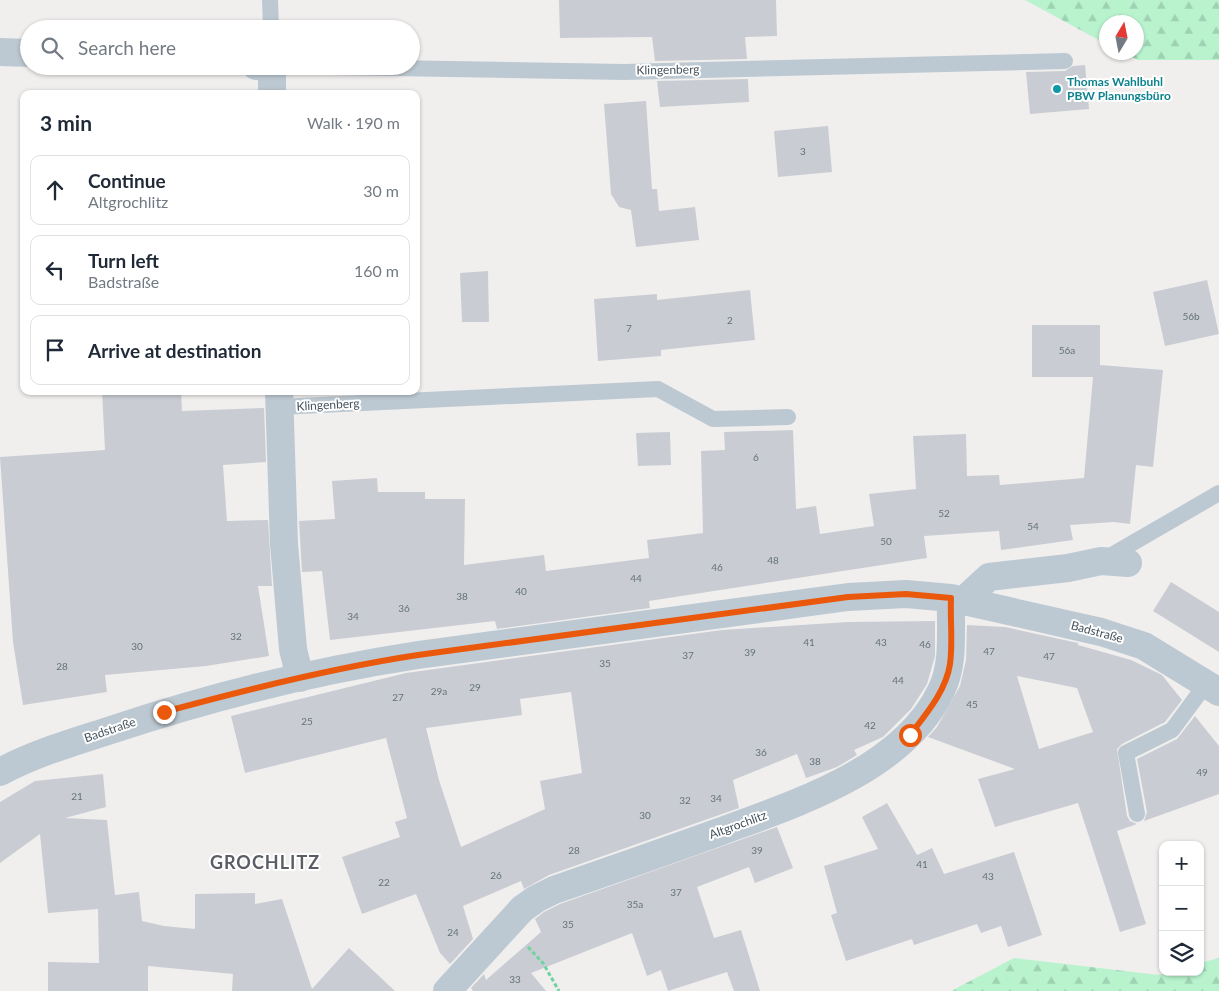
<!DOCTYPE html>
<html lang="en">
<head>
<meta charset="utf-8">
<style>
  :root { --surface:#fff; --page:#f2f2f3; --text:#1f2937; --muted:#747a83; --line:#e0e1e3 }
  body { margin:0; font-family:Lato,sans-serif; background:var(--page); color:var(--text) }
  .controls { position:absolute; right:15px; bottom:15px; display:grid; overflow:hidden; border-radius:10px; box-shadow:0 1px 4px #0004 }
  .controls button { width:45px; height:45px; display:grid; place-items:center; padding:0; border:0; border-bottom:1px solid var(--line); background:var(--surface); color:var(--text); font:25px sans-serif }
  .compass { position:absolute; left:1099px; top:15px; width:45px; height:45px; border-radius:50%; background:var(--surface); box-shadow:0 1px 4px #0004; rotate:10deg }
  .stop { position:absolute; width:15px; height:15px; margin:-11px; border:4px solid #ea580c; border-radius:50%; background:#fff }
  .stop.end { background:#ea580c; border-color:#fff; box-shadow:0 1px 5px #0008 }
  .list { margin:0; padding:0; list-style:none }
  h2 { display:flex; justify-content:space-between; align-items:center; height:65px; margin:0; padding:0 20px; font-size:21px }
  h2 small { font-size:16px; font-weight:400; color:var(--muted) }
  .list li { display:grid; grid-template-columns:32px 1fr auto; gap:15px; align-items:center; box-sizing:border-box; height:70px; margin:0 10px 10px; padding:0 10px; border:1px solid var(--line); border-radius:10px }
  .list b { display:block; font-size:19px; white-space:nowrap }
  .list p { margin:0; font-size:16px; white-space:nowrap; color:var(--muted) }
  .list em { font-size:16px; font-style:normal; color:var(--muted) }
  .icon { flex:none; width:28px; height:28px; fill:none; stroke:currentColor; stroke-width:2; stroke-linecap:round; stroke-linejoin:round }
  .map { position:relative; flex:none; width:1219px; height:991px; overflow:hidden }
  .search { position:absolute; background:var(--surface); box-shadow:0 1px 4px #0004; left:20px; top:20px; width:400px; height:55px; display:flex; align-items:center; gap:12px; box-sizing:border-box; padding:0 18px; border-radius:28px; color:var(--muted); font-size:19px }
  .panel { position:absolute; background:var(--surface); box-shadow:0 1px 4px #0004; left:20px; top:90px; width:400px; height:305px; border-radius:10px }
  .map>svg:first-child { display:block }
  .forest { fill:url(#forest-firs) }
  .building { fill:#c9cdd3; fill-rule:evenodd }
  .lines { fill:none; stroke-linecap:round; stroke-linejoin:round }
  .path { stroke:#6dd4a0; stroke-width:3; stroke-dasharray:4 2.5; stroke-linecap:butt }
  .lane { stroke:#bdc9d2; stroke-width:16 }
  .street { stroke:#bdc9d2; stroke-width:28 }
  .route { stroke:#ea580c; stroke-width:6 }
  .culture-dot { fill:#0f9aa8; stroke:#fff; stroke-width:2 }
  .labels { text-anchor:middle; stroke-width:4; stroke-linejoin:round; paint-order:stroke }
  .number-label { font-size:10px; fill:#65717a }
  .street-label { font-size:12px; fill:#44525d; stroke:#fff }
  .culture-label { font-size:12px; font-weight:bold; fill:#0d838f; stroke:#fff; text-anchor:start }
  .district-label { font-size:18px; font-weight:bold; letter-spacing:1px; fill:#5a5e64; stroke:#fff }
</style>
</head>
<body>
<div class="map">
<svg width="1219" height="991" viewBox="0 0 1219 991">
  <defs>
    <pattern id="forest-firs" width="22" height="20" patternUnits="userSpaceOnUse" patternTransform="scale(1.25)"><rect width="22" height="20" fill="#b8f3ce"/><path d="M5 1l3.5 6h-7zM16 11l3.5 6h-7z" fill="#9fd2b3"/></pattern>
  </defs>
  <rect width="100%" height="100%" fill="#f1eeee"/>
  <path class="forest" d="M1025 0H1219V60H1138L1123 53 1136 52V22H1106V44Z
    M1014 958 1159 975 1169 972H1200V963L1219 958V991H951Z"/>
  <path class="building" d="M559 0H776L777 36 745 37 747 59 655 61 652 37 560 38Z
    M1085 65 1089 109 1030 114 1026 72 1065 71 1073 66Z
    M748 79 749 102 660 107 657 81Z
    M646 101 652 189H657L659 211 695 207 699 240 636 247 631 210 619 207 611 194 604 104Z
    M828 126 832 172 778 177 774 131Z
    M488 271 489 322H462L460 273Z
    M1207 280 1219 334 1165 346 1153 292Z
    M750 290 755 340 661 350V356L598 361 594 299 657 294V300Z
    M1032 325H1100V365L1163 370 1153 467 1136 465 1130 524 1114 522 1070 525 1073 540 1001 550 999 531 924 536 927 558 649 601 650 608 497 629 495 621 330 640 322 571 302 572 299 521 335 519 332 481 377 478 378 492H425V499H465L464 565 544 555 546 571 649 558 647 540 703 533 701 451 725 450 724 432 793 430 796 509 816 506 820 534 874 526 869 494 916 489 913 436 966 434 967 476 999 475 1000 485 1084 478 1093 377H1032Z
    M102 391H181L182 411 264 408 266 462 223 465 227 521 268 520 272 586H258L269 656 206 666 105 675 107 692 23 705 13 642 0 457 105 450Z
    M670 432 671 465 638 466 636 433Z
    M1171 582 1219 612V652L1153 611Z
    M935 621V656L927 684 911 709 883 737 854 750 857 755 837 767 806 778 797 754 733 780 739 808 549 875 524 889 521 881 463 906 473 939 450 964 440 953 416 894 362 914 342 857 400 837 395 822 407 818 386 738 245 773 231 716 406 673 722 630 848 622ZM571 692 582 773 540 781 545 809 461 847 439 780 426 728 522 715 520 699Z
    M967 625 1005 627 1078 643V645L1131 660 1162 675 1182 700 1165 722 1122 744 1117 749 1127 816 1130 821 1137 824 1117 831 1146 924 1120 932 1078 803 995 827 978 779 1015 769 928 737 937 727 960 686 966 660ZM1017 676 1077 688 1093 732 1039 749Z
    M1195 716 1219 746V794L1144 821 1147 812 1137 759 1177 739Z
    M103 774 106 807 65 818 107 820 115 895 139 892 142 921 164 926 195 929V894L255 893V904L282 899 312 989 349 948 395 991H232L233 974 148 966V991H48V962L99 963 98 909 48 913 40 834 0 863V802L35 781Z
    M887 803 917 855 932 848 944 874 1014 852 1042 935 1008 947 1001 926 981 933 977 924 914 945 912 939 846 961 831 915 837 913 824 866 878 849 862 817Z
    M777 827 793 868 755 883 749 867 697 887 714 938 741 930 760 991H734L727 972 668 991 661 970 647 976 632 933 531 973 546 991H473L471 988 484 974 486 980 541 932 535 919 544 912 560 904Z"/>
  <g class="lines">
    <path class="path" d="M528 947 543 963 559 991"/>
    <path class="lane" d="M270 0 271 29
      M272 66 624 72 1065 61
      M279 407 658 389 713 419 788 417
      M1105 559 1219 493
      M1137 814 1126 753 1172 730 1206 684"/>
    <path class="street" d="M0 52 29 53
      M256 66 272 67V94
      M279 391 284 544 293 649 300 678
      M964 600 989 577 1068 568 1101 561 1128 563
      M0 772C35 753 74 742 111 730 210 697 314 671 418 655L848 597 906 594 951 598 1101 632 1144 646 1219 692
      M447 991 522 909 536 899 554 890C609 871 664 852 719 832 795 804 903 770 941 691 955 663 950 629 951 598"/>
  </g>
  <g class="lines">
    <path class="route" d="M164 712C248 689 332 668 418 655L848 597 906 594 951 598C950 619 953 643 950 664 946 691 926 714 910 735"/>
  </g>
  <circle class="culture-dot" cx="1057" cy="89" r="5"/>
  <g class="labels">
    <g class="number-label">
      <text x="803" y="155">3</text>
      <text x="1191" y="320">56b</text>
      <text x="730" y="324">2</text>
      <text x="629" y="332">7</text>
      <text x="1067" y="354">56a</text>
      <text x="756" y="461">6</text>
      <text x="944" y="517">52</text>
      <text x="1033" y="530">54</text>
      <text x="886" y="545">50</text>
      <text x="773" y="564">48</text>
      <text x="717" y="571">46</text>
      <text x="636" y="582">44</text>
      <text x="521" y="595">40</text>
      <text x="462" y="600">38</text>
      <text x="404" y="612">36</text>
      <text x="353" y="620">34</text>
      <text x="236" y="640">32</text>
      <text x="809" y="646">41</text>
      <text x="881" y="646">43</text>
      <text x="925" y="648">46</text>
      <text x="137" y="650">30</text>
      <text x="989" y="655">47</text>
      <text x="750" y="656">39</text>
      <text x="688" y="659">37</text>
      <text x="1049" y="660">47</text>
      <text x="605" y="667">35</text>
      <text x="62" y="670">28</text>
      <text x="898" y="684">44</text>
      <text x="475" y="691">29</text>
      <text x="439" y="695">29a</text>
      <text x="398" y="701">27</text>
      <text x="972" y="708">45</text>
      <text x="307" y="725">25</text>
      <text x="870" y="729">42</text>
      <text x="761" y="756">36</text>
      <text x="815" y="765">38</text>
      <text x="1202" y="776">49</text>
      <text x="77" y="800">21</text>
      <text x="716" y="802">34</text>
      <text x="685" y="804">32</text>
      <text x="645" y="819">30</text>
      <text x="574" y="854">28</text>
      <text x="757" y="854">39</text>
      <text x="922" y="868">41</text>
      <text x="496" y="879">26</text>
      <text x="988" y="880">43</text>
      <text x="384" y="886">22</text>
      <text x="676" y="896">37</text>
      <text x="635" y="908">35a</text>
      <text x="568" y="928">35</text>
      <text x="453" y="936">24</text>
      <text x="515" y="983">33</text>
    </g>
    <g class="street-label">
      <text transform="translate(668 70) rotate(-1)" y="4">Klingenberg</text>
      <text transform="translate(328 405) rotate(-3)" y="4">Klingenberg</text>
      <text transform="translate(1097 632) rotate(15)" y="4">Badstraße</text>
      <text transform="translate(110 730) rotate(-19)" y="4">Badstraße</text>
      <text transform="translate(738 825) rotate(-20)" y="4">Altgrochlitz</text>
    </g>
    <g class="culture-label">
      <text x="1067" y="86">Thomas Wahlbuhl<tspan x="1067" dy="14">PBW Planungsbüro</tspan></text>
    </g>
    <g class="district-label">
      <text x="265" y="869">GROCHLITZ</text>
    </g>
  </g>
</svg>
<div class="controls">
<button>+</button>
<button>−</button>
<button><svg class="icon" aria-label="layers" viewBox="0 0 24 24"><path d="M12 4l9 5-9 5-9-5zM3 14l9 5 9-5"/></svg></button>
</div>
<svg class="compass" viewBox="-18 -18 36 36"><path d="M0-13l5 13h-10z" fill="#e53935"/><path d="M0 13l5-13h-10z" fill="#747a83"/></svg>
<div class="stop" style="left:910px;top:735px"></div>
<div class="stop end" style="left:164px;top:712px"></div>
<div class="search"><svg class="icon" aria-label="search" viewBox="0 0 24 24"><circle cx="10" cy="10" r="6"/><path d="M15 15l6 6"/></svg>Search here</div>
<section class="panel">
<h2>3 min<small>Walk · 190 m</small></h2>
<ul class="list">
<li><svg class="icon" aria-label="ahead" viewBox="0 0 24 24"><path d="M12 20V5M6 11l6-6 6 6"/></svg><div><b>Continue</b><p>Altgrochlitz</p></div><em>30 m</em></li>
<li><svg class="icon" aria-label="left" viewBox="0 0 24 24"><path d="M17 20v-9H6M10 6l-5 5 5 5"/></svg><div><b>Turn left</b><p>Badstraße</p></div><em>160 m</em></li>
<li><svg class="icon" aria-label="arrive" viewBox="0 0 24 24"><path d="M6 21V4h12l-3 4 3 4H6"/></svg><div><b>Arrive at destination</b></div></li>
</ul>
</section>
</div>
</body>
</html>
